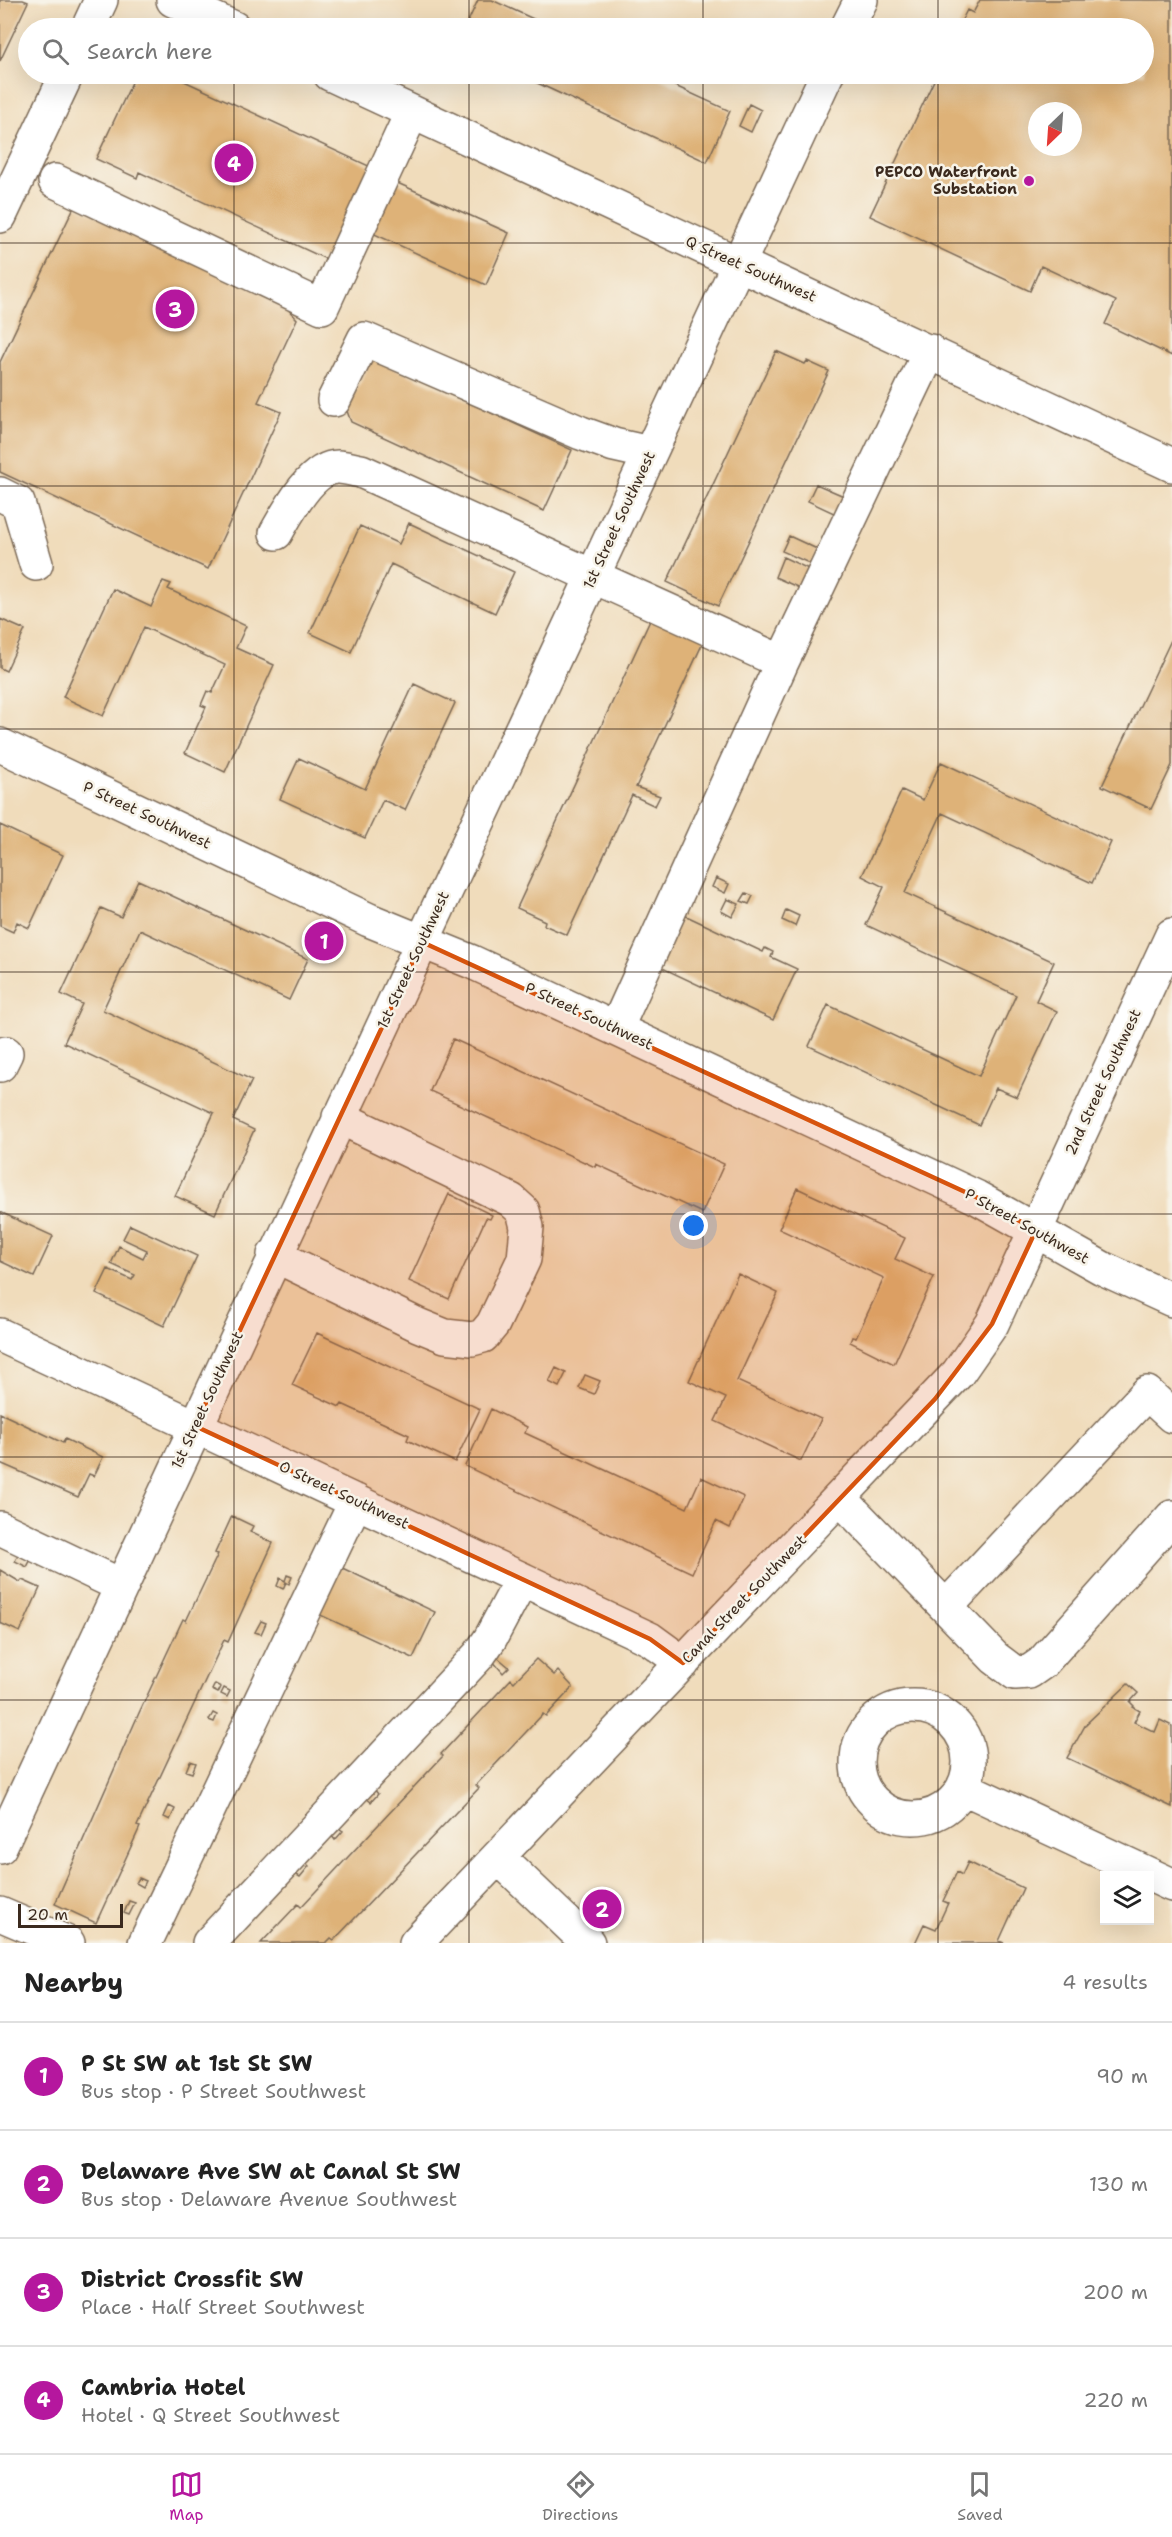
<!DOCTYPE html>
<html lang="en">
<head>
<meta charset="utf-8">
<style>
  :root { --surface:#fff; --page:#f2f2f2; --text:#222; --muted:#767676; --line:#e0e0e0; --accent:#b5179e }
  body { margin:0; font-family:"Shantell Sans",sans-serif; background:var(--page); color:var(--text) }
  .controls { position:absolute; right:18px; bottom:18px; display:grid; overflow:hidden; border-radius:0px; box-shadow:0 6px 24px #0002 }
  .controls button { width:54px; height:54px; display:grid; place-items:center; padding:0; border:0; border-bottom:2px solid var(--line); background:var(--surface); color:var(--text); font:30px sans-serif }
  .compass { position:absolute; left:1028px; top:102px; width:54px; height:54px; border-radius:50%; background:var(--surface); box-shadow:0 6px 24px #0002; rotate:205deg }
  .scale { position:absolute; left:18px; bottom:15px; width:105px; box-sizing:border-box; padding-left:6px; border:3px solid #3b2a1e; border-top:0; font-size:16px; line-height:21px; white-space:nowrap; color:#3b2a1e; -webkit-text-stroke:4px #f7f3e8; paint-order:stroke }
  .you { position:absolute; left:694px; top:1226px; width:21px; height:21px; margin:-15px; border:4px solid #fff; border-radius:50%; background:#1a73e8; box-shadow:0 0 0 9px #1a73e833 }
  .badge { display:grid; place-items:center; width:39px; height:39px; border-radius:50%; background:var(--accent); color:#fff; font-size:20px; font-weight:700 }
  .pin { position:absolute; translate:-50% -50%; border:3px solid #fff; box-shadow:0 2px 6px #0006 }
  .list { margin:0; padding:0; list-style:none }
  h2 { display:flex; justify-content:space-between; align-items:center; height:78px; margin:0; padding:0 24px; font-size:26px }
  h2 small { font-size:20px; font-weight:400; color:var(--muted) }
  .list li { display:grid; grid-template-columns:39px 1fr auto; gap:18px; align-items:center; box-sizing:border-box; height:108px; padding:0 24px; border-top:2px solid var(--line) }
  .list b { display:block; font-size:22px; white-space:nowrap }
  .list p { margin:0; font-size:20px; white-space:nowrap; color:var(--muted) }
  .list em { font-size:20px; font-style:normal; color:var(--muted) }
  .icon { flex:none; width:33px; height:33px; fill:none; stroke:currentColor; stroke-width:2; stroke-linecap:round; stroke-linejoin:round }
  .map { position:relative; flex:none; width:1172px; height:1943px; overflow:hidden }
  .search { position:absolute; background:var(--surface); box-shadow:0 6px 24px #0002; left:18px; right:18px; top:18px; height:66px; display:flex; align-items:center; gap:15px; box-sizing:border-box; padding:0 21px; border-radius:33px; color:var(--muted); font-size:22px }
  .sheet { height:510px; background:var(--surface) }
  nav { display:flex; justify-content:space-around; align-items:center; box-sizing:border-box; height:84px; border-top:2px solid var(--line); background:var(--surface); font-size:16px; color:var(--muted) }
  nav a { display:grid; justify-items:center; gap:3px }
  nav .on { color:var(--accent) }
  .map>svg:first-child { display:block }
  .building { fill:#deb278; fill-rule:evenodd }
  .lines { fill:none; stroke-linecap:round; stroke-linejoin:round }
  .minor-casing { stroke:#7a6855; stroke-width:36 }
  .minor { stroke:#fff; stroke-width:33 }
  .marked { fill:#d7540e; fill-opacity:0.2; stroke:#d7540e; stroke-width:4.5; stroke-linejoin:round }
  .grid { fill:none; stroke:#3b2a1e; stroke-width:1.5; stroke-opacity:0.55 }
  .poi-dot { fill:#b5179e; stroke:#f7f3e8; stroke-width:2 }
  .labels { text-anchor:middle; stroke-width:5; stroke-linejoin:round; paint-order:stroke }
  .poi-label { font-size:15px; font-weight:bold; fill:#3b2a1e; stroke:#f7f3e8; text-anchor:end }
  .street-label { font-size:15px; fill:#3b2a1e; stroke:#f7f3e8 }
</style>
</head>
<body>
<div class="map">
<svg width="1172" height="1943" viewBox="0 0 1172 1943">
  <rect width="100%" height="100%" fill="#f7f3e8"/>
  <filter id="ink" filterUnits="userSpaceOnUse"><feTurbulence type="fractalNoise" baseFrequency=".0167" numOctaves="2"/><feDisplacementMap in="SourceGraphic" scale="12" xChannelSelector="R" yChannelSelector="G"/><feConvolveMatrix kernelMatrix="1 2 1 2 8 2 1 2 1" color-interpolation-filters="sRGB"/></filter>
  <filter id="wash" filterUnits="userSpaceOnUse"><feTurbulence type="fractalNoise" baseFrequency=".008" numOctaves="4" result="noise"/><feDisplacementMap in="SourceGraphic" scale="24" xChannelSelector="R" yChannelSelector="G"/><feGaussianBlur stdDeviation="1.35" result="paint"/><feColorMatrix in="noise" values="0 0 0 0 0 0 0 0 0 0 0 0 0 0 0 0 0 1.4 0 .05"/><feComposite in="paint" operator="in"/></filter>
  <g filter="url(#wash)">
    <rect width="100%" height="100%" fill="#f0dcbb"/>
    <g id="blocks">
      <path class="building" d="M0 0H23L28 2 0 61Z
        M478 0H492L553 28H465Z
        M980 0H1172V356L1105 324 1116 301 1041 266 1030 291 870 216 937 74H1144V28H958L967 10 973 13ZM1037 111H1073V147H1037Z
        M136 74H169L371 167 328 260 139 172 137 178 96 159Z
        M518 74H649L730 111 707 162Z
        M749 104 761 110 751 132 739 126Z
        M393 181 509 233 486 285 370 232Z
        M75 205 279 300 297 319 258 402 281 412 208 569 0 472V362Z
        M776 351 805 364 807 361 829 371 718 606 667 582Z
        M372 358 572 450 544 511 351 422 347 411Z
        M816 484 846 497 838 515 808 501Z
        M409 523 514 572 495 613 391 564 351 652 310 633 360 526 399 544Z
        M789 536 817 549 811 564 782 551Z
        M783 557 813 571 804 590 775 577Z
        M163 581 171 584 168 589 246 626 236 648 274 665 225 772 185 753 206 707 201 705 207 691 212 693 225 665 144 627 103 716 63 697 113 589 151 607Z
        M654 612 706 636 636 787 660 796 655 806 632 795 567 935 544 925 545 921 517 908Z
        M0 619 25 630 6 671 0 668Z
        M1172 638V765L1151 809 1102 786Z
        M414 684 455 703 405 810 383 800 365 838 280 799 299 758 365 789Z
        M941 762 1111 842 1092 883 942 813 905 893 1054 962 1036 1001 1057 1011 1017 1097 996 1088 979 1125 809 1046 828 1005 979 1076 1016 995 866 925 884 887 862 876 902 790 923 800Z
        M0 825 63 855 29 928 17 922 13 932 0 926Z
        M716 878 729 884 725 893 712 887Z
        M138 880 308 959 289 1000 140 930 103 1010 252 1080 233 1120 254 1130 215 1214 175 1196 214 1113 64 1043 82 1004 61 994 101 908 121 917Z
        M746 893 753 896 749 904 741 901Z
        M727 899 739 904 732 917 721 911Z
        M786 910 799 916 795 926 782 920Z
        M680 913 763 952 765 948 773 952 771 957 797 969 773 1020 656 965Z
        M453 1039 724 1164 702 1213 596 1164 595 1167 430 1091Z
        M797 1188 905 1238 895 1259 934 1277 894 1364 850 1342 852 1337 856 1338 884 1278 779 1229Z
        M449 1194 492 1215 490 1219 486 1218 449 1299 409 1281Z
        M0 1212 53 1236 34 1277 0 1261Z
        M130 1225 197 1256 164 1326 96 1294 108 1269 132 1280 135 1275 111 1264 119 1246 143 1258 147 1250 123 1239Z
        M738 1274 778 1293 737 1381 821 1419 801 1461 715 1421 726 1398 689 1381Z
        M317 1333 480 1409 455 1462 407 1440 409 1435 342 1404 340 1407 292 1385Z
        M556 1368 566 1373 559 1387 549 1382Z
        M585 1375 600 1381 594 1394 579 1388Z
        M491 1409 527 1427 525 1433 687 1508 701 1477 744 1497 730 1528 716 1521 692 1573 465 1466Z
        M0 1413 63 1443 65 1439 103 1457 94 1476 89 1474 78 1497 0 1463Z
        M232 1516 253 1526 250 1532 273 1543 228 1642 224 1640 137 1826 140 1827 96 1923 55 1904 139 1713 183 1619 186 1621 218 1554 215 1553Z
        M18 1555 30 1561 27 1567 15 1561Z
        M338 1566 435 1612 413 1658 316 1613Z
        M0 1570 20 1582 22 1580 40 1588 20 1632 0 1623Z
        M287 1575 292 1577 289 1584 286 1582 283 1589 277 1586 280 1578 285 1581Z
        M261 1621 266 1623 261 1634 255 1632Z
        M496 1656 509 1667 503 1673 492 1660Z
        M536 1659 554 1675 558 1671 573 1687 546 1716 543 1714 476 1785 479 1788 334 1940 331 1938 326 1943H261L298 1904 301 1907 443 1756 441 1754 511 1679 514 1682Z
        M215 1684 221 1687 218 1693 212 1690Z
        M1128 1684 1138 1693 1130 1702 1134 1706 1133 1707 1140 1711 1134 1722 1155 1732 1160 1720 1172 1726V1807L1067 1758 1086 1724Z
        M224 1688 230 1691 227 1697 221 1694Z
        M213 1713 217 1715 214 1722 209 1720Z
        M190 1761 196 1763 192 1773 186 1771Z
        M374 1789 378 1794 371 1802 366 1798Z
        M169 1806 175 1809 170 1820 164 1817Z
        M340 1829 343 1831 335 1840 332 1836Z
        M305 1862 309 1866 300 1877 295 1874Z
        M968 1862 1023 1888 999 1941 1004 1943H915L924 1924 936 1929 948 1903 943 1901 957 1872 962 1875Z
        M139 1878 146 1881 143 1887 136 1883Z
        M129 1901 135 1903 129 1915 124 1913Z"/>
    </g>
  </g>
  <g filter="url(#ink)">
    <use href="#blocks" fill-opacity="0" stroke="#7a6855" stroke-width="1.5"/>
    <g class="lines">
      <g class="minor-casing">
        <path id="minor" d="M173 0 234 28
          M88 28 101 0
          M847 28 861 0
          M330 74 1172 465
          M55 181 322 307 412 112
          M0 216 67 74
          M334 400 364 339 581 433 614 445 650 453
          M0 494 18 503 36 564
          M276 533C288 512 311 467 338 467 345 467 354 470 361 471L782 662
          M0 745 369 920 472 962 976 1197 1102 1268 1172 1300
          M616 1029 782 662 930 351
          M0 1065 6 1053
          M274 1255 418 1325 445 1336 472 1339 483 1336 493 1324 524 1259 527 1227 523 1211 511 1200 339 1117
          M0 1335 650 1639 683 1663
          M840 1498 995 1658 1015 1673 1029 1672 1042 1663 1172 1517
          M0 1528 122 1586
          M946 1607 1147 1393 1172 1416
          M857 1762a56 56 0 1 1 112 0a56 56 0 1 1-112 0Z
          M964 1788 1172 1885
          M0 1847 827 74
          M498 1857 588 1943
          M0 1914 68 1943
          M145 1943 356 1501
          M209 1943 479 1655 490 1639 522 1579
          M416 1943 958 1373 992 1324 1172 935"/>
      </g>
      <use href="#minor" class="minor"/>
    </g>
  </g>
  <path class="marked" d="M422 942 976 1197 1036 1230 992 1324 935 1399 683 1663 650 1639 195 1426Z"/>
  <path class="grid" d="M234 0V28M469 0V28M703 0V28M938 0V28M234 74V1943M469 74V1943M703 74V1943M938 74V1943M0 243H1172M0 486H1172M0 729H1172M0 972H1172M0 1214H1172M0 1457H1172M0 1700H1172"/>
  <circle class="poi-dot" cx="1029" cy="181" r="6"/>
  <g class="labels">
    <g class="poi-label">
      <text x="1017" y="177">PEPCO Waterfront<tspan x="1017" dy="17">Substation</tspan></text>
    </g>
    <g class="street-label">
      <text transform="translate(751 269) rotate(24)" y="5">Q Street Southwest</text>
      <text transform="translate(619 520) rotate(-65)" y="5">1st Street Southwest</text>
      <text transform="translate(147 815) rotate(25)" y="5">P Street Southwest</text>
      <text transform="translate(413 960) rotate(-65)" y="5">1st Street Southwest</text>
      <text transform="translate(589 1016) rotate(25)" y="5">P Street Southwest</text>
      <text transform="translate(1103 1082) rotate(-65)" y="5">2nd Street Southwest</text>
      <text transform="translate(1027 1226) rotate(29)" y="5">P Street Southwest</text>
      <text transform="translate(207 1400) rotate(-65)" y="5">1st Street Southwest</text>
      <text transform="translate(344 1495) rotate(25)" y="5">O Street Southwest</text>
      <text transform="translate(744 1599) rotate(-46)" y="5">Canal Street Southwest</text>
    </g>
  </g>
</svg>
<div class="controls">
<button><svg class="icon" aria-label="layers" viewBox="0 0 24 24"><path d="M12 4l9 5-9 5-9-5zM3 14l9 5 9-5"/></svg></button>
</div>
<svg class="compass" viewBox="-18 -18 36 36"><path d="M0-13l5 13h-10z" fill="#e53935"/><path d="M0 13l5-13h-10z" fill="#767676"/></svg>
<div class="scale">20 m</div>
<div class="you"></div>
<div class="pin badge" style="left:324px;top:941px">1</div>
<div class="pin badge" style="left:602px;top:1909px">2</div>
<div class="pin badge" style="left:175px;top:309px">3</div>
<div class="pin badge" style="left:234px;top:163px">4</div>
<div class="search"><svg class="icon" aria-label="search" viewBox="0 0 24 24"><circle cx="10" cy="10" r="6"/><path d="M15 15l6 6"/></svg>Search here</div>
</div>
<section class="sheet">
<h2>Nearby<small>4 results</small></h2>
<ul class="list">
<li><span class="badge">1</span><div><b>P St SW at 1st St SW</b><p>Bus stop · P Street Southwest</p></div><em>90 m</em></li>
<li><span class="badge">2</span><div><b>Delaware Ave SW at Canal St SW</b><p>Bus stop · Delaware Avenue Southwest</p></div><em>130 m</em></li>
<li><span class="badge">3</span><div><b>District Crossfit SW</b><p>Place · Half Street Southwest</p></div><em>200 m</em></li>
<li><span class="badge">4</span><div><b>Cambria Hotel</b><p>Hotel · Q Street Southwest</p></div><em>220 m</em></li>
</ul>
</section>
<nav>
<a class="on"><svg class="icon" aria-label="map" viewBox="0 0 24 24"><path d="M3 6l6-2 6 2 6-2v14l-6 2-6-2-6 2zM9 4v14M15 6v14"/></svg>Map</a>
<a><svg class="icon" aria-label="directions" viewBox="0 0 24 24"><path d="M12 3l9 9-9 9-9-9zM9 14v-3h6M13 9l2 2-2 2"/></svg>Directions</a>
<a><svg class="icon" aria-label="saved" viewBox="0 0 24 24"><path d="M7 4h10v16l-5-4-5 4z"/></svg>Saved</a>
</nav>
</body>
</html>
